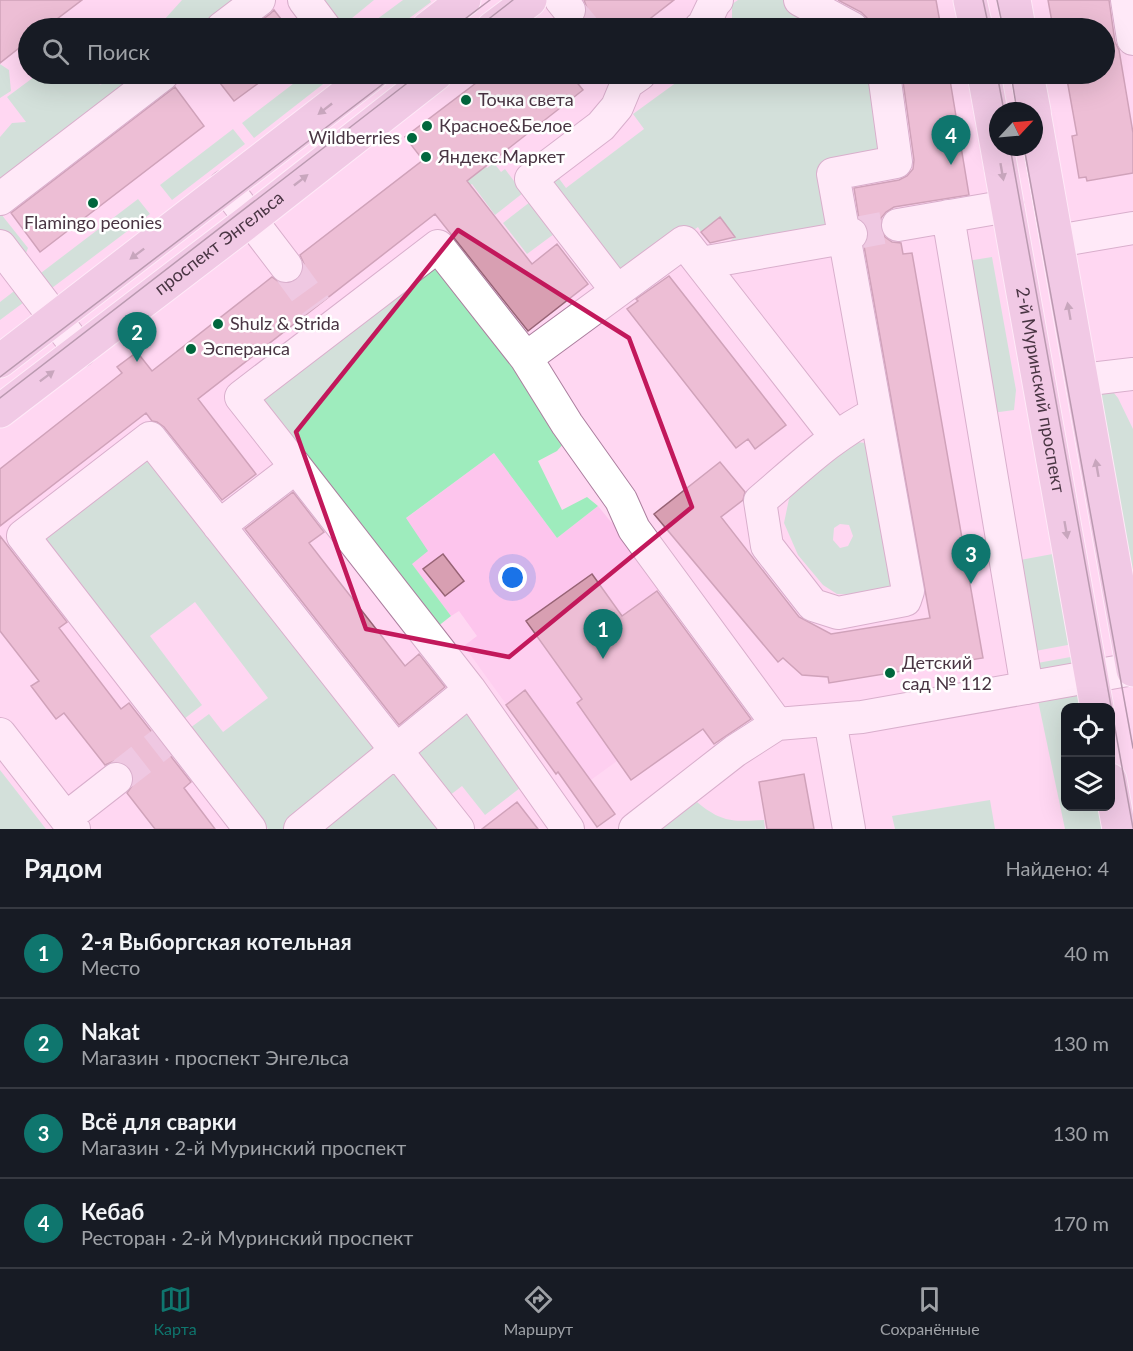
<!DOCTYPE html>
<html lang="ru">
<head>
<meta charset="utf-8">
<style>
  :root { --surface:#171b24; --page:#20242c; --text:#f1f3f6; --muted:#9ea1a6; --line:#363941; --accent:#0f766e }
  body { margin:0; font-family:Lato,sans-serif; background:var(--page); color:var(--text) }
  .controls { position:absolute; right:18px; bottom:18px; display:grid; overflow:hidden; border-radius:12px; box-shadow:0 6px 24px #0002 }
  .controls button { width:54px; height:54px; display:grid; place-items:center; padding:0; border:0; border-bottom:2px solid var(--line); background:var(--surface); color:var(--text); font:30px sans-serif }
  .compass { position:absolute; left:989px; top:102px; width:54px; height:54px; border-radius:50%; background:var(--surface); box-shadow:0 6px 24px #0002; rotate:64deg }
  .you { position:absolute; left:513px; top:578px; width:21px; height:21px; margin:-15px; border:4px solid #fff; border-radius:50%; background:#1a73e8; box-shadow:0 0 0 9px #1a73e833 }
  .badge { display:grid; place-items:center; width:39px; height:39px; border-radius:50%; background:var(--accent); color:#fff; font-size:20px; font-weight:700 }
  .pin { position:absolute; translate:-50% -50px; filter:drop-shadow(0 2px 3px #0008) }
  .pin::after { content:''; position:absolute; top:32px; width:21px; height:18px; background:inherit; clip-path:polygon(0 0,100% 0,50% 100%) }
  .list { margin:0; padding:0; list-style:none }
  h2 { display:flex; justify-content:space-between; align-items:center; height:78px; margin:0; padding:0 24px; font-size:26px }
  h2 small { font-size:20px; font-weight:400; color:var(--muted) }
  .list li { display:grid; grid-template-columns:39px 1fr auto; gap:18px; align-items:center; box-sizing:border-box; height:90px; padding:0 24px; border-top:2px solid var(--line) }
  .list b { display:block; font-size:22px; white-space:nowrap }
  .list p { margin:0; font-size:20px; white-space:nowrap; color:var(--muted) }
  .list em { font-size:20px; font-style:normal; color:var(--muted) }
  .icon { flex:none; width:33px; height:33px; fill:none; stroke:currentColor; stroke-width:2; stroke-linecap:round; stroke-linejoin:round }
  .map { position:relative; flex:none; width:1133px; height:829px; overflow:hidden }
  .search { position:absolute; background:var(--surface); box-shadow:0 6px 24px #0002; left:18px; right:18px; top:18px; height:66px; display:flex; align-items:center; gap:15px; box-sizing:border-box; padding:0 21px; border-radius:33px; color:var(--muted); font-size:22px }
  .sheet { height:438px; background:var(--surface) }
  nav { display:flex; justify-content:space-around; align-items:center; box-sizing:border-box; height:84px; border-top:2px solid var(--line); background:var(--surface); font-size:16px; color:var(--muted) }
  nav a { display:grid; justify-items:center; gap:3px }
  nav .on { color:var(--accent) }
  .map>svg:first-child { display:block }
  .built { fill:#fdc5ed }
  .green { fill:#9eecbd; fill-rule:evenodd }
  .building { fill:#d89fb2; stroke:#976375; stroke-width:1.5 }
  .lines { fill:none; stroke-linecap:round; stroke-linejoin:round }
  .minor-tunnel { stroke:#dbb7cf; stroke-width:32; stroke-dasharray:32 16; stroke-linecap:butt }
  .minor-casing { stroke:#ab7e9e; stroke-width:34 }
  .major-casing { stroke:#fff; stroke-width:35 }
  .minor { stroke:#fff; stroke-width:32 }
  .major { stroke:#dfb9d4; stroke-width:33 }
  .tram { stroke:#674f60; stroke-width:1.5 }
  .oneway { fill:#856a7d }
  .marked { fill:none; stroke:#c2185b; stroke-width:4.5; stroke-linejoin:round }
  .poi-dot { fill:#00673d; stroke:#fff; stroke-width:2 }
  .labels { text-anchor:middle; stroke-width:5; stroke-linejoin:round; paint-order:stroke }
  .poi-label { font-size:18px; fill:#493543; stroke:#fff; text-anchor:start }
  .street-label { font-size:18px; fill:#493543; stroke:#fff }
</style>
</head>
<body>
<div class="map">
<svg width="1133" height="829" viewBox="0 0 1133 829">
  <rect width="100%" height="100%" fill="#ffd7f2"/>
  <path class="built" d="M494 453 557 538 598 506 611 522 622 526 666 585 622 616 631 780 617 761 573 793 559 772 556 774 543 755 464 646 477 636 459 611 451 616 411 563 405 519Z"/>
  <path class="green" d="M182 0H247L233 28H145L164 20Z
    M317 0H374L340 28Z
    M403 0H430L431 2 396 28H365Z
    M738 0H784L823 28H732V4Z
    M0 64 9 70 11 91 0 98Z
    M38 74H109L110 76 99 85 111 81 118 74H160L1 214 28 248 20 268H0V137L12 123 26 122 7 97Z
    M306 74H336L254 138 242 123Z
    M688 74H871L881 156 823 168 831 233 717 252 735 237 720 218 701 232 698 227 637 270 616 271 546 180 555 173 566 188 644 129 633 114Z
    M233 129 245 144 172 200 160 185Z
    M477 156 487 168 494 163 501 172 505 169 523 193 495 215 472 184 466 188 455 173Z
    M138 199 150 214 44 294 33 279Z
    M530 202 554 234 527 254 503 223Z
    M992 257 1016 390 1014 410 992 413 967 261Z
    M438 262 503 347 563 444 557 451 538 461 562 510 587 497 598 506 557 538 494 453 406 518 428 551 412 564 451 616 437 627 260 398Z
    M22 285 31 297 0 320V302Z
    M1107 390 1114 393 1118 398 1133 429V591L1096 392Z
    M856 442 866 443 897 580 890 589 864 595 837 594 823 585 798 555 784 523 789 499 806 477ZM840 524 849 525 853 536 848 546 840 548 833 540 834 528Z
    M144 451 389 748 293 829H268L190 728 209 714 223 732 268 698 195 602 150 636 202 705 184 719 39 534Z
    M1058 553 1073 644 1030 652 1014 561Z
    M1076 656 1077 665 1035 682 1032 664Z
    M1066 691 1082 695 1085 707 1066 708V806L1102 807 1107 829H1065L1037 696Z
    M471 701 529 781 485 815 462 786 441 802 403 753Z
    M396 757 452 829H308Z
    M0 770 46 829H0Z
    M990 800 995 829H895L892 816Z
    M697 802C721 822 732 822 764 820L765 829H659Z"/>
  <path class="building" d="M0 0H82L45 28H28V41L0 63Z
    M584 0H674L638 28H546L555 21 563 27 571 28 580 24 586 16 587 8Z
    M838 0H936L941 28H881L869 24 867 18 861 12Z
    M1048 0H1109L1115 42 1119 50 1133 133V173L1087 181 1086 177 1079 178 1072 136 1077 135 1066 74H1104V28H1059L1057 21 1052 22Z
    M274 10 288 28H251L270 14Z
    M213 74H271L234 101Z
    M488 74H570L583 90 467 181 532 264 557 244 588 284 528 331 435 214 198 399 256 474 222 500 164 427 157 422 152 421 146 413 0 526V469L122 373 117 367 137 352 152 371 272 277 279 282 288 284 297 280 302 273 304 264 300 255 423 160 405 137Z
    M902 74H949L969 195 894 207 886 212 881 218 880 227 885 237 892 242 901 243 903 254 912 253 983 658 829 683 828 677 802 675 783 658 778 662 654 514 720 462 745 492 743 500 721 517 799 617 831 634 930 618 864 246 868 238V229L864 221 859 219 854 188 899 180 907 176 913 169 914 160Z
    M175 87 204 126 40 252 11 213Z
    M720 217 735 237 710 243 701 232Z
    M669 276 786 425 755 449 748 439 736 448 627 309 638 301 636 299Z
    M293 492 324 532 309 543 337 579 405 666 419 654 445 687 399 725 245 529Z
    M0 536 67 622 59 628 121 709 129 703 191 782 184 788 215 829H155L127 793 132 786 134 777 130 768 123 763 114 761 105 765 64 713 56 719 31 686 39 681 0 631Z
    M443 554 464 581 445 596 423 569Z
    M592 574 622 616 657 591 751 719 714 744 703 729 631 780 577 703 582 699 526 621Z
    M525 690 615 814 597 827 558 772 556 774 506 705Z
    M804 774 814 829H767L759 782Z
    M517 802 538 829H482Z"/>
  <g class="lines">
    <path class="minor-tunnel" d="M569 10 584 28
      M851 234 898 225
      M286 266 316 307
      M116 779 162 743"/>
    <g class="minor-casing">
      <path id="minor" d="M304 0 325 28
        M561 0 569 10
        M800 0 852 28
        M1127 0 1133 39
        M222 28 259 0
        M700 28 703 26 714 3 717 0
        M225 186 286 266
        M0 199 163 74
        M948 216 1027 688
        M898 225 1008 206
        M1057 241 1133 228
        M0 246 80 351
        M701 263 832 240 851 234
        M617 291 531 179 601 126 617 107 627 83 640 74
        M526 358 684 242 836 437
        M1082 380 1133 374
        M875 414C832 435 797 470 760 501L767 546 813 605 838 613 905 600 908 591 833 174 896 162 884 74
        M296 467 470 690 568 829
        M219 526 296 467 241 397 438 246 526 358 567 424 621 500 634 529 777 724 862 717 1133 669
        M830 720 849 829
        M0 734 74 829
        M66 818 116 779
        M250 829 23 536 150 438 458 829
        M300 829 470 690
        M635 829 735 751 777 724"/>
    </g>
    <g class="major-casing">
      <g id="major">
        <path d="M970 0 976 28"/>
        <path d="M1014 0 1019 28"/>
        <path d="M428 28 464 0"/>
        <path d="M493 28 530 0"/>
        <path id="s1" d="M984 74 1097 708"/>
        <path d="M1027 74 1034 111"/>
        <path d="M1034 113 1133 670"/>
        <path d="M0 361 372 74"/>
        <path id="s2" d="M0 411 250 220 436 74"/>
        <path d="M1110 780 1119 829"/>
      </g>
    </g>
    <use href="#minor" class="minor"/>
    <use href="#major" class="major"/>
    <path class="tram" d="M983 0 989 28
      M997 0 1003 28
      M453 28 490 0
      M477 28 513 0
      M997 74 1004 111
      M1011 74 1017 111
      M1010 147 1133 828
      M1024 147 1133 748
      M0 377 396 74
      M0 398 419 74"/>
  </g>
  <defs><path id="oneway-solid" d="M-6-.8H1V-3.2L6.5 0L1 3.2V.8H-6Z" transform="scale(1.5)"/></defs>
  <g class="oneway">
    <use href="#oneway-solid" transform="translate(325 109) rotate(142)"/>
    <use href="#oneway-solid" transform="translate(1002 172) rotate(80)"/>
    <use href="#oneway-solid" transform="translate(301 180) rotate(-38)"/>
    <use href="#oneway-solid" transform="translate(137 254) rotate(143)"/>
    <use href="#oneway-solid" transform="translate(1069 311) rotate(-100)"/>
    <use href="#oneway-solid" transform="translate(47 376) rotate(-37)"/>
    <use href="#oneway-solid" transform="translate(1097 468) rotate(-100)"/>
    <use href="#oneway-solid" transform="translate(1066 530) rotate(80)"/>
  </g>
  <path d="M0 0H1133V829H0ZM458 230 629 338 692 507 509 657 366 629 296 432Z" fill="#ffd7f2" fill-opacity=".55" fill-rule="evenodd"/>
  <path class="marked" d="M458 230 629 338 692 507 509 657 366 629 296 432Z"/>
  <g class="poi-dot">
    <circle cx="466" cy="100" r="6"/>
    <circle cx="427" cy="126" r="6"/>
    <circle cx="412" cy="138" r="6"/>
    <circle cx="426" cy="157" r="6"/>
    <circle cx="93" cy="203" r="6"/>
    <circle cx="218" cy="324" r="6"/>
    <circle cx="191" cy="349" r="6"/>
    <circle cx="890" cy="673" r="6"/>
  </g>
  <g class="labels">
    <g class="poi-label">
      <text x="478" y="106">Точка света</text>
      <text x="439" y="132">Красное&amp;Белое</text>
      <text x="400" y="144" text-anchor="end">Wildberries</text>
      <text x="438" y="163">Яндекс.Маркет</text>
      <text x="93" y="229" text-anchor="middle">Flamingo peonies</text>
      <text x="230" y="330">Shulz &amp; Strida</text>
      <text x="203" y="355">Эсперанса</text>
      <text x="902" y="669">Детский<tspan x="902" dy="21">сад № 112</tspan></text>
    </g>
    <g class="street-label">
      <text dy="6" stroke="none"><textPath href="#s2" startOffset="276">проспект Энгельса</textPath></text>
      <text dy="6" stroke="none"><textPath href="#s1" startOffset="321">2-й Муринский проспект</textPath></text>
    </g>
  </g>
</svg>
<div class="controls">
<button><svg class="icon" aria-label="locate" viewBox="0 0 24 24"><circle cx="12" cy="12" r="6"/><path d="M12 2v4M12 18v4M2 12h4M18 12h4"/></svg></button>
<button><svg class="icon" aria-label="layers" viewBox="0 0 24 24"><path d="M12 4l9 5-9 5-9-5zM3 14l9 5 9-5"/></svg></button>
</div>
<svg class="compass" viewBox="-18 -18 36 36"><path d="M0-13l5 13h-10z" fill="#e53935"/><path d="M0 13l5-13h-10z" fill="#9ea1a6"/></svg>
<div class="you"></div>
<div class="pin badge" style="left:603px;top:659px">1</div>
<div class="pin badge" style="left:137px;top:362px">2</div>
<div class="pin badge" style="left:971px;top:584px">3</div>
<div class="pin badge" style="left:951px;top:165px">4</div>
<div class="search"><svg class="icon" aria-label="search" viewBox="0 0 24 24"><circle cx="10" cy="10" r="6"/><path d="M15 15l6 6"/></svg>Поиск</div>
</div>
<section class="sheet">
<h2>Рядом<small>Найдено: 4</small></h2>
<ul class="list">
<li><span class="badge">1</span><div><b>2-я Выборгская котельная</b><p>Место</p></div><em>40 m</em></li>
<li><span class="badge">2</span><div><b>Nakat</b><p>Магазин · проспект Энгельса</p></div><em>130 m</em></li>
<li><span class="badge">3</span><div><b>Всё для сварки</b><p>Магазин · 2-й Муринский проспект</p></div><em>130 m</em></li>
<li><span class="badge">4</span><div><b>Кебаб</b><p>Ресторан · 2-й Муринский проспект</p></div><em>170 m</em></li>
</ul>
</section>
<nav>
<a class="on"><svg class="icon" aria-label="map" viewBox="0 0 24 24"><path d="M3 6l6-2 6 2 6-2v14l-6 2-6-2-6 2zM9 4v14M15 6v14"/></svg>Карта</a>
<a><svg class="icon" aria-label="directions" viewBox="0 0 24 24"><path d="M12 3l9 9-9 9-9-9zM9 14v-3h6M13 9l2 2-2 2"/></svg>Маршрут</a>
<a><svg class="icon" aria-label="saved" viewBox="0 0 24 24"><path d="M7 4h10v16l-5-4-5 4z"/></svg>Сохранённые</a>
</nav>
</body>
</html>
